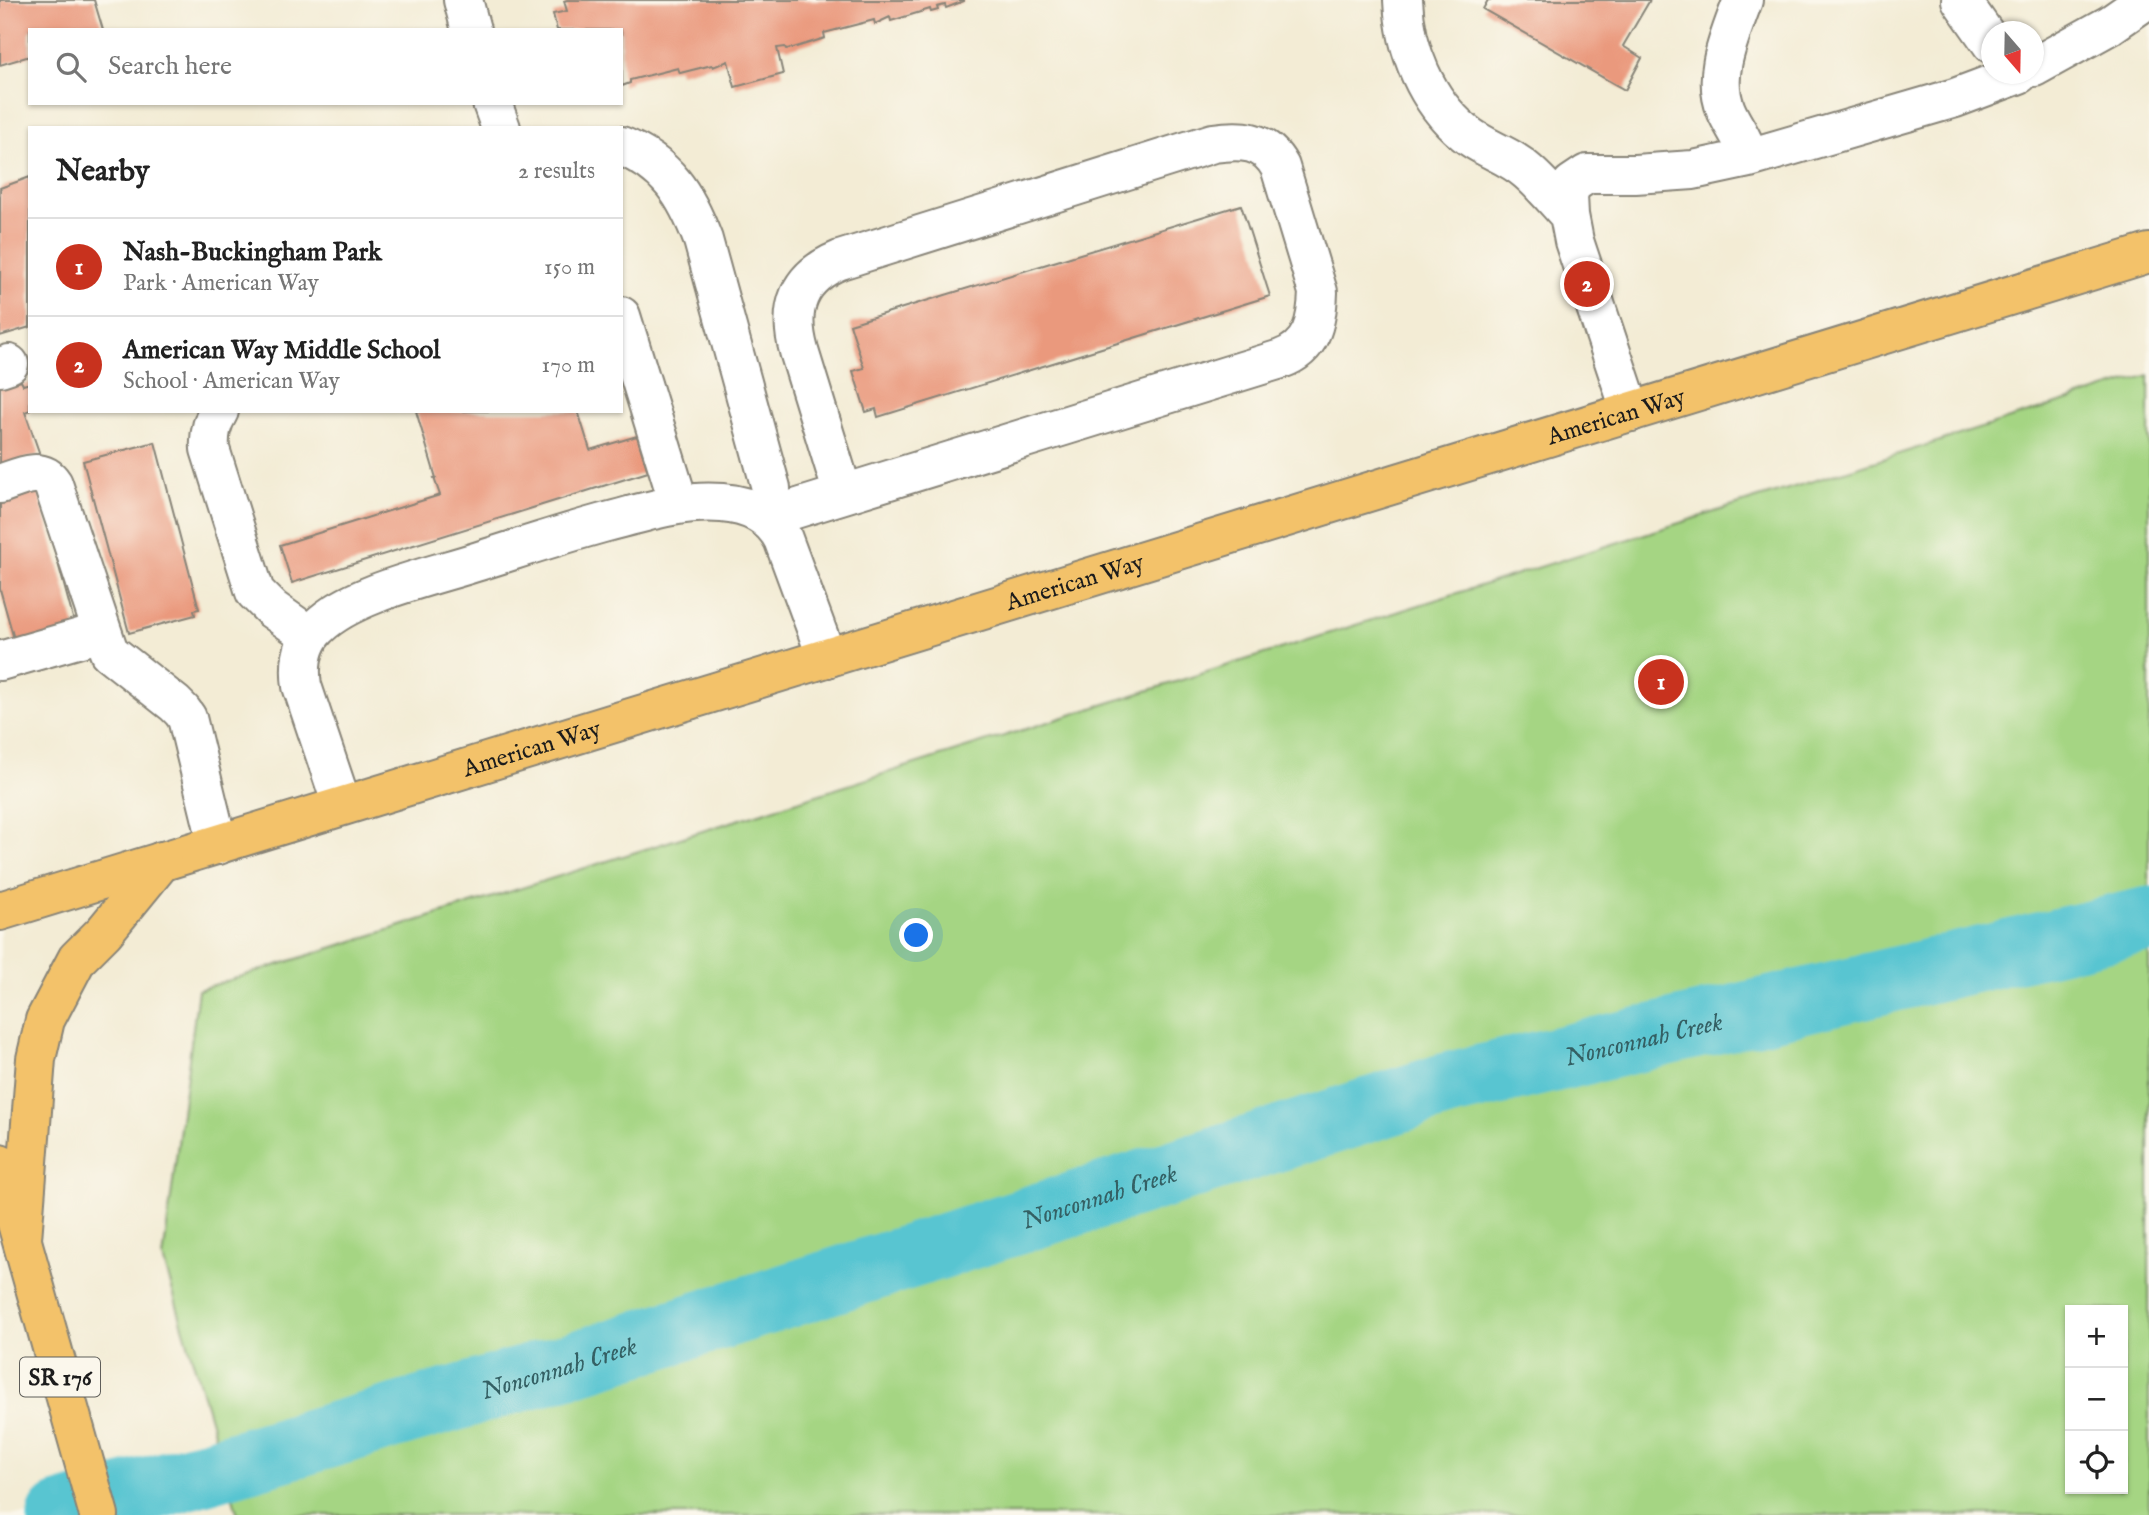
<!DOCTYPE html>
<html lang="en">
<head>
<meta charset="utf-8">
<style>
  :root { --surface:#fff; --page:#f6f6f6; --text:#222; --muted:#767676; --line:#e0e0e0; --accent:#c8321e }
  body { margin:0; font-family:"IM FELL English",serif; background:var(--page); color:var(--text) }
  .controls { position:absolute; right:21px; bottom:21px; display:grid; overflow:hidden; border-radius:0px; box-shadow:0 2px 5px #0004 }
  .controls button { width:63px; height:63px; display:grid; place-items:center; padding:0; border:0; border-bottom:2px solid var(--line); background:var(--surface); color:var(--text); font:35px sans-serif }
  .compass { position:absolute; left:1981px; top:21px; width:63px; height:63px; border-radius:50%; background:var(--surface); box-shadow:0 2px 5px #0004; rotate:160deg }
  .you { position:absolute; left:917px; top:936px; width:24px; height:24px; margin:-18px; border:5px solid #fff; border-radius:50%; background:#1a73e8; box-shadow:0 0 0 10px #1a73e833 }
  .badge { display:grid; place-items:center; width:46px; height:46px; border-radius:50%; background:var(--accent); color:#fff; font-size:23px; font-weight:700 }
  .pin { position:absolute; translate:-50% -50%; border:4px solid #fff; box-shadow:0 2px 7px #0006 }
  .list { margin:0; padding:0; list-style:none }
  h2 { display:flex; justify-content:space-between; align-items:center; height:91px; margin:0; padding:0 28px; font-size:30px }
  h2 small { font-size:23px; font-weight:400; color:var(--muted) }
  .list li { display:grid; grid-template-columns:46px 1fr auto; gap:21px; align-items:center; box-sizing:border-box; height:98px; padding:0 28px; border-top:2px solid var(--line) }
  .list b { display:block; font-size:26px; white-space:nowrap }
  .list p { margin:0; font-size:23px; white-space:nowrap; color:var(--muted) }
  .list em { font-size:23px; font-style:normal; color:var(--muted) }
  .icon { flex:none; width:38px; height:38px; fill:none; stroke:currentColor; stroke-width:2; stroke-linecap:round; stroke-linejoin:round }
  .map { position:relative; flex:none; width:2149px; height:1515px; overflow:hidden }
  .search { position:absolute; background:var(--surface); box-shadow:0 2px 5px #0004; left:28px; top:28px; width:595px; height:77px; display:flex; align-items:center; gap:18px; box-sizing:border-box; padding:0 24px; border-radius:0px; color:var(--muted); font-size:26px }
  .panel { position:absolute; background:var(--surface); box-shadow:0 2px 5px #0004; left:28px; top:126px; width:595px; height:287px; border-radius:0px }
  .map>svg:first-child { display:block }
  .green { fill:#a5d583; stroke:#607850; stroke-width:2; fill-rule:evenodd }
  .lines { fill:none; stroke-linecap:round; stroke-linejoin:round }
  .river { stroke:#59c5d1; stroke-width:65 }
  .building { fill:#ea997d }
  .minor-casing { stroke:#888478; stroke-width:42 }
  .major-casing { stroke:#888478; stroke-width:42 }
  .minor { stroke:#fff; stroke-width:38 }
  .major { stroke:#f3c26a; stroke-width:38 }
  .labels { text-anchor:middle; stroke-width:6; stroke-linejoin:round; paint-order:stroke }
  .shield { fill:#fbf7ec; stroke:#5f5e5a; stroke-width:2 }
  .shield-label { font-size:23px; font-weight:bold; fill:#1c1c1c }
  .street-label { font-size:24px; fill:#1c1c1c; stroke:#fbf7ec }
  .water-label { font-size:26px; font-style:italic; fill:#346064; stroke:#fbf7ec }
</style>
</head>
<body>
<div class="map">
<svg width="2149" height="1515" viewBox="0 0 2149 1515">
  <rect width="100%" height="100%" fill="#fbf7ec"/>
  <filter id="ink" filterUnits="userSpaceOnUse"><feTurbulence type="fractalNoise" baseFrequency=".0143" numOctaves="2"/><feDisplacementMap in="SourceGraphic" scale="14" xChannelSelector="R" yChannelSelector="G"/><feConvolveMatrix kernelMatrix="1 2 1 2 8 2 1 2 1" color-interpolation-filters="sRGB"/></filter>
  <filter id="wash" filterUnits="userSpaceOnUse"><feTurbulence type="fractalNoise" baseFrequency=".00686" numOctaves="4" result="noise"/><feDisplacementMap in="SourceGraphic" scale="28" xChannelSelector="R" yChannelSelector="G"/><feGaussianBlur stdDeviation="1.57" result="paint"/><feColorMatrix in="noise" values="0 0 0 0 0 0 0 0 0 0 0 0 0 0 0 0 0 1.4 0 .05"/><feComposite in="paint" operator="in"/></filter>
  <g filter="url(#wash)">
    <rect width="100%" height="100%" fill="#f3ecd5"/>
    <path class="green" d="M2149 375V1515H238L163 1258 198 990ZM2070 1310H2123V1489H2070Z"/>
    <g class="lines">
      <path class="river" id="s1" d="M60 1515 586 1360 1447 1085 2149 919"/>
    </g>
    <g id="blocks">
      <path class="building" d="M0 0H94L103 30H30V56L0 65Z
        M567 0H964V1L946 8 945 5 937 7 938 10 931 12 930 9 891 21 890 17 875 24 874 20 824 33 825 38 793 48 786 49 785 47 777 48 783 74 735 87 728 61 713 67 712 65 680 73 678 68 630 80V83L622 86 621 30H557L553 14 567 11 564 1Z
        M1488 0H1650L1623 46 1642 58 1625 90 1483 9Z
        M30 177V327L0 336V188Z
        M1241 205 1270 296 878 417 876 409 866 412 853 371 864 368 850 324Z
        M17 379 18 382 21 381 23 385 30 383V410L25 412 39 452 38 455 0 467V386Z
        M416 411H578L590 450 637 436 648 472 292 583 280 545 440 495 434 478H436Z
        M155 442 199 609 194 610 195 615 129 633 83 461Z
        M37 486 76 629 16 646 0 589V496Z"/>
    </g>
  </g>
  <g filter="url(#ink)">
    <use href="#blocks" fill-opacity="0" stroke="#888478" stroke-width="2"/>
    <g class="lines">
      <g class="minor-casing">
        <path id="minor" d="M463 0 471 30
          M1403 0C1405 49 1426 101 1465 133 1484 149 1510 155 1528 172 1543 185 1556 201 1569 215
          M1743 0C1731 34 1711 74 1726 110 1733 127 1745 140 1749 158
          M1961 0 1992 44
          M2034 67 2110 25 2146 0
          M492 103 501 128
          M621 146C667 164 686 195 703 240L771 488 770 507 766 518
          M621 316 679 504
          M0 367 9 364
          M219 411C211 424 209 435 210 449L255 592 272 609 310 636
          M1631 412 1574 241 1569 215 1568 195 1572 184 1587 174H1635L1693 170 1749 158 1955 98 2019 74
          M0 484C18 478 41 465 53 484L109 652 175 704 182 711 187 718 218 845
          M766 518C938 465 1109 412 1281 359 1312 348 1317 322 1318 292L1280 167C1265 139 1241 139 1213 143L840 260C798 277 787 308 799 351L843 494
          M0 661 101 632
          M342 805 302 686C299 665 301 643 318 627 352 593 433 576 479 561 527 546 574 530 622 518 655 509 688 500 722 503 748 505 771 515 783 539L827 658"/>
      </g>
      <g class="major-casing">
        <g id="major">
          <path id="s2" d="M0 911 2149 253"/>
          <path d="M0 1163 99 1515"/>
          <path d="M22 1239 36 1059 45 1020 77 959 104 932 162 861"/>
        </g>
      </g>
      <use href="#minor" class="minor"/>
      <use href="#major" class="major"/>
    </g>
  </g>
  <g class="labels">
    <rect class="shield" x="20" y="1357.5" width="80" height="39" rx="5"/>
    <g class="shield-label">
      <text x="60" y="1385">SR 176</text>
    </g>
    <g class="street-label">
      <text dy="8" stroke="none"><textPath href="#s2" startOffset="1690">American Way</textPath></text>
      <text dy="8" stroke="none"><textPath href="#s2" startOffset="1124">American Way</textPath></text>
      <text dy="8" stroke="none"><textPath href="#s2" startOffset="556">American Way</textPath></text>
    </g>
    <g class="water-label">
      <text dy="9" stroke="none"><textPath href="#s1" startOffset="1654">Nonconnah Creek</textPath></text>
      <text dy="9" stroke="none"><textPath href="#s1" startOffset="1087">Nonconnah Creek</textPath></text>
      <text dy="9" stroke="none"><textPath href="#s1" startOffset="520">Nonconnah Creek</textPath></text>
    </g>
  </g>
</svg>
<div class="controls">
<button>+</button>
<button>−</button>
<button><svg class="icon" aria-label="locate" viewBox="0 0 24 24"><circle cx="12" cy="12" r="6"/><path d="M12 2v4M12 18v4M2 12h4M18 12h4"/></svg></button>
</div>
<svg class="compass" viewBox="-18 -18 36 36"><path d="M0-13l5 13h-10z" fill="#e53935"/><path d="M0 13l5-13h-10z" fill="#767676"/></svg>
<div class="you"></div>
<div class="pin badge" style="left:1661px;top:682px">1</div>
<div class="pin badge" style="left:1587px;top:284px">2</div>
<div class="search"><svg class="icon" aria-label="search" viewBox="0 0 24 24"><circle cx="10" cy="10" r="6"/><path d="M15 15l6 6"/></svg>Search here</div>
<section class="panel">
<h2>Nearby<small>2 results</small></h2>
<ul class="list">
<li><span class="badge">1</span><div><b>Nash-Buckingham Park</b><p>Park · American Way</p></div><em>150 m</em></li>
<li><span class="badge">2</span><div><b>American Way Middle School</b><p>School · American Way</p></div><em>170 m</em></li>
</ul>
</section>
</div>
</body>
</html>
